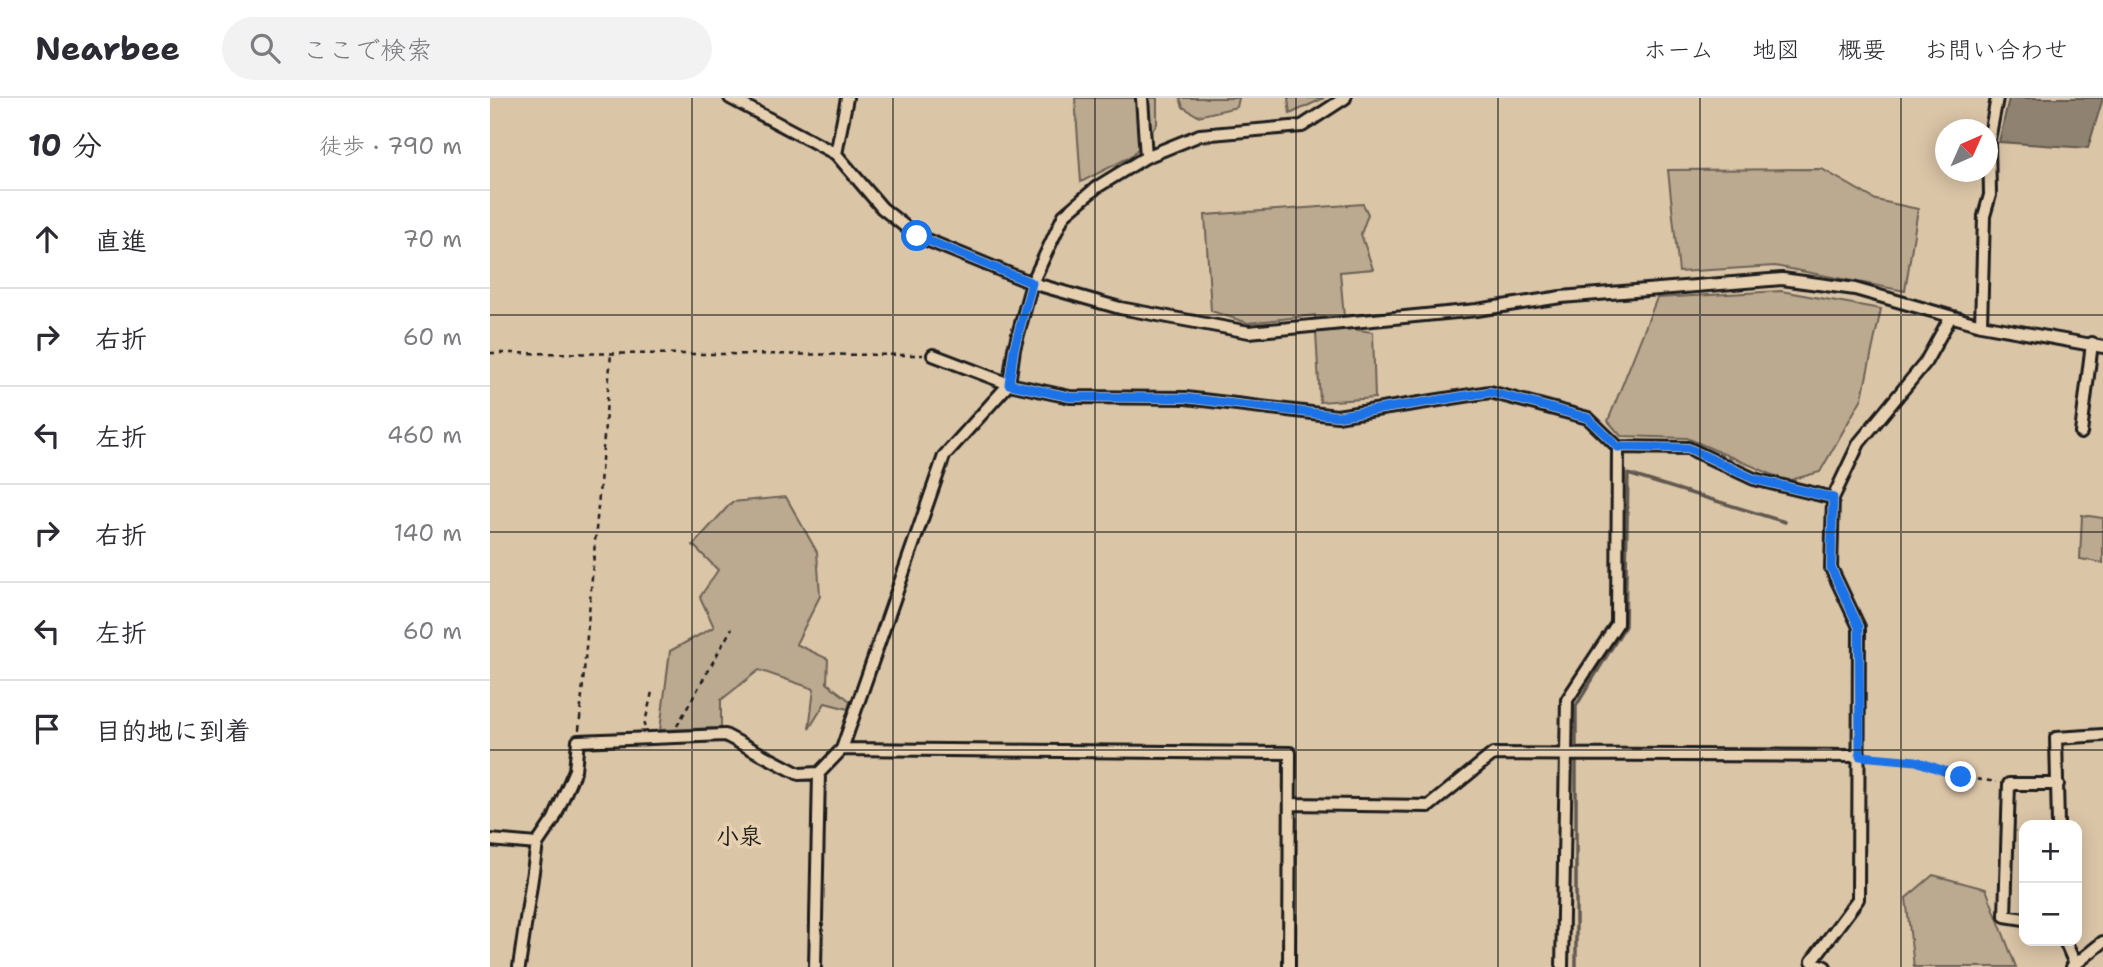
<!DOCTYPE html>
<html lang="ja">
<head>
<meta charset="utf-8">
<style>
  :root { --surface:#fff; --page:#f2f2f3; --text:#2b2b33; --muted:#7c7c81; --line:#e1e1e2 }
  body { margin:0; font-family:"Shantell Sans","Klee One",sans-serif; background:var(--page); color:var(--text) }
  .controls { position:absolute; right:21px; bottom:21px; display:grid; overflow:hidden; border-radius:14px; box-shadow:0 4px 18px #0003 }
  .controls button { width:63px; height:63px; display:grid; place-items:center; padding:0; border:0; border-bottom:2px solid var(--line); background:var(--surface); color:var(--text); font:35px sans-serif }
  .compass { position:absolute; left:1445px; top:21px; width:63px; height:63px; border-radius:50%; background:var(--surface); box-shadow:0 4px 18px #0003; rotate:45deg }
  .stop { position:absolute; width:21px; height:21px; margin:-16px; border:5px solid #1a73e8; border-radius:50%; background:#fff }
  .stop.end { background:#1a73e8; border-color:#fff; box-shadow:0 2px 7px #0008 }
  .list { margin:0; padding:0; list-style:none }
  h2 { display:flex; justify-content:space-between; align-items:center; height:91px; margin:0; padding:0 28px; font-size:30px }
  h2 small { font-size:23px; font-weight:400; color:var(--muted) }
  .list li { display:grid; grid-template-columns:46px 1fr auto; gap:21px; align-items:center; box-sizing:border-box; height:98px; padding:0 28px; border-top:2px solid var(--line) }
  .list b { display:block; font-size:26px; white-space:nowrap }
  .list em { font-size:23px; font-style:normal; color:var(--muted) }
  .icon { flex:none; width:38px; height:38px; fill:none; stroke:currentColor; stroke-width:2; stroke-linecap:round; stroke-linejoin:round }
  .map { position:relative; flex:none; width:1613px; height:869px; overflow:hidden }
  header { display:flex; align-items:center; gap:42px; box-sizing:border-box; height:98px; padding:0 35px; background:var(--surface); border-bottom:2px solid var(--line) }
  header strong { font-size:33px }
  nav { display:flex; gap:38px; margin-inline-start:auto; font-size:24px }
  .search { width:490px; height:63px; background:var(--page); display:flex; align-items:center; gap:18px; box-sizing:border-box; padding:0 24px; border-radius:38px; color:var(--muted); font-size:26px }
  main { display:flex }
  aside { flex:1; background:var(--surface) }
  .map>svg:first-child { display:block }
  .green { fill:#bba990; stroke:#6c6256; stroke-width:2 }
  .water { fill:#8f8271; stroke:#61594f; stroke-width:2 }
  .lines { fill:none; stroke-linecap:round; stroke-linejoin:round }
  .stream { stroke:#61594f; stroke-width:3.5 }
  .minor-casing { stroke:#1c1c1c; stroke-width:16 }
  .path { stroke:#1c1c1c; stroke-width:2.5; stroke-dasharray:5 5; stroke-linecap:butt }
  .minor { stroke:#e7d0b0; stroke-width:10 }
  .route { stroke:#1a73e8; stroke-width:9 }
  .grid { fill:none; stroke:#1c1c1c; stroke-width:2; stroke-opacity:0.55 }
  .labels { text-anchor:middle; stroke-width:7; stroke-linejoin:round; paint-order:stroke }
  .neighbourhood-label { font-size:23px; font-weight:bold; fill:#1c1c1c; stroke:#e7d0b0 }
</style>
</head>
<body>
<header>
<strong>Nearbee</strong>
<div class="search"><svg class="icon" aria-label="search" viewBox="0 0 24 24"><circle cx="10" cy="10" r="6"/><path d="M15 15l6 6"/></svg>ここで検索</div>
<nav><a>ホーム</a><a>地図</a><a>概要</a><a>お問い合わせ</a></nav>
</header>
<main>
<aside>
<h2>10 分<small>徒歩 · 790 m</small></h2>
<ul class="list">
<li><svg class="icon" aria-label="ahead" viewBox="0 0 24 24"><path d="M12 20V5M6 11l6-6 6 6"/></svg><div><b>直進</b></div><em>70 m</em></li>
<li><svg class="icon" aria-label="right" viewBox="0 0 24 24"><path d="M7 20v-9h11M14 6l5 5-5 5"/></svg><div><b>右折</b></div><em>60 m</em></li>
<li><svg class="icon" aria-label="left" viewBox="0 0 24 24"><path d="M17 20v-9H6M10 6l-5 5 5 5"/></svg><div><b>左折</b></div><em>460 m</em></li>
<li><svg class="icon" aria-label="right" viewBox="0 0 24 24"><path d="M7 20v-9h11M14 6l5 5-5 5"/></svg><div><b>右折</b></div><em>140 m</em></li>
<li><svg class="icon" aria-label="left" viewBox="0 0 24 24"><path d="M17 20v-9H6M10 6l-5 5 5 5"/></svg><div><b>左折</b></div><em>60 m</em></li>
<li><svg class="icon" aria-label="arrive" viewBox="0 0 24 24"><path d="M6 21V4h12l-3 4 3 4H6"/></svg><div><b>目的地に到着</b></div></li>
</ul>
</aside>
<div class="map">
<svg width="1613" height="869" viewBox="0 0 1613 869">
  <rect width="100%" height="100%" fill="#dbc5a7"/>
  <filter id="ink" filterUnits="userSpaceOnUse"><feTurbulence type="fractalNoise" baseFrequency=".0143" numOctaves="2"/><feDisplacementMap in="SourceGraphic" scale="14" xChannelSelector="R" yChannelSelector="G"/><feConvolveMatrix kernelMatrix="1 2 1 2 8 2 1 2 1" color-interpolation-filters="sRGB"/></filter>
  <g filter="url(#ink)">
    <path class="green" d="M585 0H667V26L642 58 591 84Z
      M690 0H749L747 9 708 18 693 9Z
      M798 0H834L800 16Z
      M1332 71 1386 102 1428 111 1415 193 1285 168 1189 174 1178 72Z
      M873 106 878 116 871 136 883 171 850 174 855 230 883 234 885 300 830 304 825 217 758 225 721 213 715 117Z
      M1291 193 1391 211 1372 300 1330 374 1297 383 1197 340 1131 338 1118 323 1167 200Z
      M296 399 327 454 330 498 306 546 338 561 337 585 360 603 358 611 335 605 319 631 324 591 269 572 231 602V630L170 632 180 553 224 529 210 499 228 472 203 447 242 404Z
      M1592 417 1613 420V465L1590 461Z
      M1443 777 1496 791 1526 869H1424L1416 800Z"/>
    <path class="water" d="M1519 0H1613L1598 50 1509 44Z"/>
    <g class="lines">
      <path class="stream" d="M1086 869V608L1135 528 1138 376 1295 424"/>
      <g class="minor-casing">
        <path id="minor" d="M240 0 346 56 392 110 427 138 542 185 630 210 759 234 987 212 1071 199 1292 181 1365 191 1491 227 1613 249
          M652 0 656 59
          M346 56 357 0
          M1491 227 1494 118 1500 97 1499 42 1507 0
          M443 257 519 286 580 299 696 300 847 318 1000 294 1098 320 1128 349 1198 350 1264 381 1343 400
          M1591 335 1602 245
          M352 651 800 655 799 869
          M800 706 939 708 1003 656 1370 658
          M1568 727 1566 640 1613 637
          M0 742 47 746
          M1534 821 1515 818 1519 686H1568
          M1575 843 1585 866
          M29 869 47 746 64 721 85 672 88 643 235 637 309 676 329 675
          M325 869 329 675 352 651 454 358 519 286 524 251 542 185 574 117 607 89 656 59 710 37 812 28 855 0
          M1072 869 1077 602 1127 526 1128 349
          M1335 869 1322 863 1368 801 1369 529 1341 470 1343 400 1369 345 1435 265 1460 220
          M1582 869 1613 844"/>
      </g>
      <path class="path" d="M0 255 433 257
        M187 628 242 530
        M154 629 162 594
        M89 632 121 256
        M1380 659 1426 663 1471 679 1507 684"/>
      <use href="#minor" class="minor"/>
    </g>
  </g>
  <g class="lines" filter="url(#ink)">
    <path class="route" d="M427 138 542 185 524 251 519 286 580 299 695 300 847 318 1000 294 1098 320 1128 349 1198 350 1264 381 1343 400 1341 470 1369 529 1370 658 1426 663 1471 679"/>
  </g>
  <path class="grid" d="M202 0V869M403 0V869M605 0V869M806 0V869M1008 0V869M1210 0V869M1411 0V869M0 217H1613M0 434H1613M0 652H1613"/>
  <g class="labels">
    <g class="neighbourhood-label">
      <text x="249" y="746">小泉</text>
    </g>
  </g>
</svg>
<div class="controls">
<button>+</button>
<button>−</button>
</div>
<svg class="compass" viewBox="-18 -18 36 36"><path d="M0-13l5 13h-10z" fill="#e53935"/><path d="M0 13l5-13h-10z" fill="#7c7c81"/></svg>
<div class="stop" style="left:427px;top:138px"></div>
<div class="stop end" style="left:1471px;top:679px"></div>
</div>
</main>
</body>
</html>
